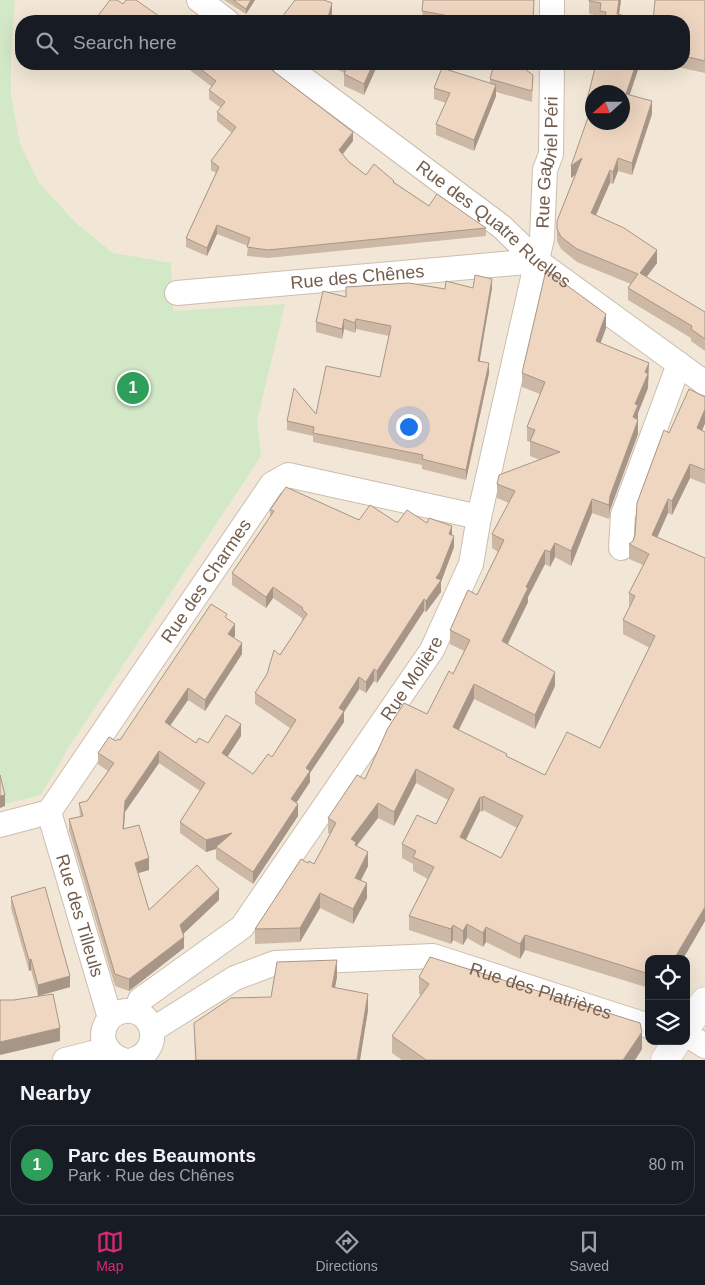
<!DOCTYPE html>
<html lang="en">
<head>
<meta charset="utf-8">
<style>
  :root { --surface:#171b24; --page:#242831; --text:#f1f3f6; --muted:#9ea1a6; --line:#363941; --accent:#db2777 }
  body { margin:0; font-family:Helvetica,sans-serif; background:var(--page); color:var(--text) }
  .controls { position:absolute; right:15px; bottom:15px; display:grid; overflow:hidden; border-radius:10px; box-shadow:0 5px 20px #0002 }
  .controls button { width:45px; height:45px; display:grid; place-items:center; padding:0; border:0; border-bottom:1px solid var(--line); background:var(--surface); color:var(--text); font:25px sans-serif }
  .compass { position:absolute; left:585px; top:85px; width:45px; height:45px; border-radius:50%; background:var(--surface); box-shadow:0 5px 20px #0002; rotate:249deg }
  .you { position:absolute; left:408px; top:426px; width:18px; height:18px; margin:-12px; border:4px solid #fff; border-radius:50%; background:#1a73e8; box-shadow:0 0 0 8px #1a73e833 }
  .badge { display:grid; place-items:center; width:32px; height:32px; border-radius:50%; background:var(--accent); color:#fff; font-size:16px; font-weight:700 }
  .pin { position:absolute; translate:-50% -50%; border:2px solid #fff; box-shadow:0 1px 5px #0006 }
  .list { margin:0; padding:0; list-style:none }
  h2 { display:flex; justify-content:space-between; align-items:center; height:65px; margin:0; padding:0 20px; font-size:21px }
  h2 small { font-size:16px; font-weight:400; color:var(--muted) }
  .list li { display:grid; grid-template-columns:32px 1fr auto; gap:15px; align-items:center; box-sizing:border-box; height:80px; margin:0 10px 10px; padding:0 10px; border:1px solid var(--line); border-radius:20px }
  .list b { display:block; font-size:19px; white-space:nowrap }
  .list p { margin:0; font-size:16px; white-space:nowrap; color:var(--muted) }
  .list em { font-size:16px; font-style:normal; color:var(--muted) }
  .icon { flex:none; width:28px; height:28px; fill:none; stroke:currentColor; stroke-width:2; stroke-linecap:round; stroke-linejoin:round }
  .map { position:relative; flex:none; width:705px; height:1060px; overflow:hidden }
  .search { position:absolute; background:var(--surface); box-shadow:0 5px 20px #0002; left:15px; right:15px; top:15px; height:55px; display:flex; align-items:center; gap:12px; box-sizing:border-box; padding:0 18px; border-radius:20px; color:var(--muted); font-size:19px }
  .sheet { height:155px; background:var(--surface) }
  nav { display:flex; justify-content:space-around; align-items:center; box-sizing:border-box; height:70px; border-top:1px solid var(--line); background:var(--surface); font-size:14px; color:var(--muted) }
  nav a { display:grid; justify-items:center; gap:2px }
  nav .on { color:var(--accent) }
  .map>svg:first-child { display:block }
  .residential { fill:#f2e7d6; fill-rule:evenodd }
  .green { fill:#d2e8c7 }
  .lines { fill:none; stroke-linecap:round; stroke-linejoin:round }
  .street-casing { stroke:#ccbdae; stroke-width:26 }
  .secondary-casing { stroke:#cebeac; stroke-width:29 }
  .street { stroke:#fff; stroke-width:24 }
  .secondary { stroke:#fff; stroke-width:28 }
  .wall { fill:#cdb8a6; fill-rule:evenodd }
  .shaded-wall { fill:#a79687 }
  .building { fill:#eed6c1; stroke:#a79687; fill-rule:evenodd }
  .labels { text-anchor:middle; stroke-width:4; stroke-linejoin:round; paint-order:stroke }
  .street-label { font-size:18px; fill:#735d4d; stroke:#fef8ed }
</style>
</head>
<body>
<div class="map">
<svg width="705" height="1060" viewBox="0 0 705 1060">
  <rect width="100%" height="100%" fill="#fbf4e7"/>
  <path class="residential" d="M0 0H705V1060H0ZM21 21H684V64H21ZM592 92H622V122H592ZM649 959H686V1041H649Z"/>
  <path class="green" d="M0 0H15L11 58V95L20 144 39 183 77 224 113 253 171 263 173 311 285 304 257 421 261 456 69 747 41 795 0 805Z"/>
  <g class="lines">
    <g class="street-casing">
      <g id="street">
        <path d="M199 0 227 21"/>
        <path d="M552 21V0"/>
        <path id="s1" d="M284 64 502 227 537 261 705 383"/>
        <path id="s2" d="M177 293 537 261"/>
        <path d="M621 548 623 515 679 364"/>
        <path id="s3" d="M49 812 110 1018"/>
        <path id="s4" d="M0 825 49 812 272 484 288 475 479 517"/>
        <path id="s5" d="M137 1012 140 1000 242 927 432 650 471 564 479 517 542 238 545 170 551 154 552 64"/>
        <path id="s6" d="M152 1030 235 978 275 963 433 956 649 1026"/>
        <path d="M686 1034 705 1046"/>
        <path d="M65 1060 93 1053 106 1048"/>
        <path d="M123 1060C108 1055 98 1040 106 1024 109 1018 114 1014 120 1012 153 1003 166 1049 133 1060"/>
      </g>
    </g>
    <g class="secondary-casing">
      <path id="secondary" d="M686 1027 705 1001
        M665 1060 677 1041"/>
    </g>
    <use href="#street" class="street"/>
    <use href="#secondary" class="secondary"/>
  </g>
  <path class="wall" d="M224 0H255L246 14Z
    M423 0 534 21H422Z
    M589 0H621L619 15 647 21H600V16L589 14Z
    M705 0V73L663 64H684V21Z
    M332 14 330 21H282V17Z
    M182 64H264L353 141 342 154 349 162 366 175 394 182 429 206 486 228V236L268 258 247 256 248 246 217 234 207 256 186 247V238L216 173 211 170V161L232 133 217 121V112L221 108 209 99V90L212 87Z
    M324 64H378L364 95 344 86V74L345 73Z
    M533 75 532 102 496 92V96L474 151 436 135V124L446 103 434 99V88L490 83V79Z
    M630 95 652 114 632 175 618 171 613 184 610 183 596 215 657 263 646 277 705 312V351L691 341V338L628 300V288L631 284 577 262 561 249 557 241V221L575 175 571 178 588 117 586 116V104Z
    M473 288H492L479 361 489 373 466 480 422 469V465L313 442V436L287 430V421L316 414 380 377 389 336 356 329 355 333 344 329 342 339 316 332V322L346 297Z
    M606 328 600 343 649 377 648 379V388L638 413V434L610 510 609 519 592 513 571 566 555 557 550 567 545 564 528 597V602L507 644 555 686 535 729 474 699 459 730 507 756 545 775 600 748 650 648 623 634V620L629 608V593L643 565 629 559V544L633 541 669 433 705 397V423L702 431 705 432V484L690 478 672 515 668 513 657 537 705 558V921L683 959H649V988L525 950 520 959 486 942 483 947 467 938 463 945 453 940 451 944 409 930V916L428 879 413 871V864L402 858V844L436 824 448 800 416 783 394 826 378 818 357 846 368 866 361 880 367 898 353 924 320 908 300 942 255 944V929L308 863 314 864 330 834 328 833V818L427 714 453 674 464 651 450 644V630L477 595 498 552 492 548V534L509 503 497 498V484L540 460 530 456V442L527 441V427L540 394 522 387V373ZM483 810 517 828 501 858 466 840 480 811 482 812Z
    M270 510 359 520 398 522 427 523 452 535 454 547 441 582V592L426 612 424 611 377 683 374 681 366 693 359 689 344 712V722L310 773V782L296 803 298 816 253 884 216 859V849L206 852 180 833V822L200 791 159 763 125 812 124 829 149 870 138 873 149 910 219 900 183 934 184 948 129 991 115 986 69 830V819L80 817 79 803 87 801 108 771 98 764V753L116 741 120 740 227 618 235 636 234 638 242 654 205 711 188 700 170 726 196 743H208L241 736 227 757 253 774 272 757 290 728 255 704V693L302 621V618L273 598 266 608 232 585V573L270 517Z
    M11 897 70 987 38 996 31 970 29 971 11 908Z
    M337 977 335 987 368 1010 360 1060H195L194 1023 271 997Z
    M419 977 642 1049 635 1060H402L392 1053V1036L421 995 419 994Z"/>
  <path class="shaded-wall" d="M251 0H255L246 14V9Z
    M619 0H621L618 21 617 14Z
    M332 3V14L330 21H327Z
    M373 64H378L364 95V84Z
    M636 64H640L626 106V94Z
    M496 85V96L474 151V140Z
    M652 101V114L632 175V163Z
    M353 132V141L339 159V150Z
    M582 158V170L571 178V166Z
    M618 158V171L613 184V172Z
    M610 170V183L591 226V213Z
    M217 225V234L207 256V248Z
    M657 250V263L640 286V273Z
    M492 279V288L478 371V361Z
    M606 314V328L596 356V341Z
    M344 319V329L342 339V329Z
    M356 319V329L355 333V323Z
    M489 363V373L466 480V470Z
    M649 363 648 388 638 413V419L633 417 635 404 645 372Z
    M705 409V423L697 443V428Z
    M638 420V434L610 510 609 519V505L610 496Z
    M690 464V478L672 515V501Z
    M592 499V513L571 566V551Z
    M668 499V513L652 549V535Z
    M452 526V538L449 534Z
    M454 536V547L441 582V592L426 612V601Z
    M555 543V557L550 567V552Z
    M545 550V564L528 597V602L502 656V641L526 587Z
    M273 587V598L266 608V597Z
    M424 599V611L377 683V671Z
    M235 624V636L228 645V634Z
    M242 643V654L205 711V700Z
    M374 669V681L366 693V682Z
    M555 672V686L535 729V715Z
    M359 677V689L344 712V722L310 773V782L291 811V799L306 768 339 708Z
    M474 684V699L453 741V727Z
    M188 688V700L165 733V722Z
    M241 724V736L222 765V753Z
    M159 751V763L125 812 123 841V829L125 801Z
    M416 769V783L394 826V812Z
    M5 795V806L0 808V796Z
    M483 796V810L482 812V798Z
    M480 797V811L460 851V837Z
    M378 803V818L356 846 351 839Z
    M298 804V816L253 884V872Z
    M232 833 216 847V849L206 852V840Z
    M368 852V866L355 892V878Z
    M149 858V870L135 874V863Z
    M367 883V898L353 924V909Z
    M219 889V900L180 937V925Z
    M320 893V908L300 942V928Z
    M705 907V921L683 959H674Z
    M467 924V938L463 945V931Z
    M453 925V940L451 944V929Z
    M486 927V942L483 947V933Z
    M525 935V950L520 959V944Z
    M184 937V948L129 991V979Z
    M31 959V970L29 971V960Z
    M337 960V977L332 1003V987Z
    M70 976V987L38 996V985Z
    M368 994V1010L360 1060H357Z
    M60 1028V1041L0 1055V1042Z
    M642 1032V1049L635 1060H623Z"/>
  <path class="building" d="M110 0H117L123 4 126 0H136L166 21H126L124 20 122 21H94Z
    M233 0H251L246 9Z
    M295 0H324L332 3 327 21H287L282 17Z
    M423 0H534L533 21H476L422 11Z
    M589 0H619L617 14 647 21H604L606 12 600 11 601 3 589 1Z
    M655 0H705V61L684 56V21H653Z
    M201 15 209 21H197Z
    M194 64H264L353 132 339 150 349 162 366 175 374 164 394 181 393 182 429 206 437 194 486 228 268 250 247 247 250 238 217 225 207 248 186 238 219 167 211 161 236 127 217 112 225 102 209 90 216 81Z
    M348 64H373L364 84 344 74Z
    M494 64H518L533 75 532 91 490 79Z
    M596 64H636L626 94 652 101 632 163 618 158 613 172 610 170 591 213 624 228 657 250 640 273 705 312V339L691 329 692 326 628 288 638 274 577 249 561 237 557 229V221L582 158 571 166 592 106 586 104ZM592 92H622V122H592Z
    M442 68 496 85 474 140 436 124 450 93 434 88Z
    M546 270 606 314 596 341 649 363 645 372 648 374 635 404 638 405 633 417 638 420 610 496 609 505 592 499 571 551 555 543 550 552 545 550 526 587 528 588 502 641 555 672 535 715 474 684 453 727 507 754 506 756 545 775 567 732 600 748 655 636 623 620 635 596 629 593 649 554 629 544 633 541 635 535 637 503 664 430 669 433 689 389 705 397V409L697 428 705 432V470L690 464 672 501 668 499 652 535 705 558V907L674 959H649V974L525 935 520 944 486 927 483 933 467 924 463 931 453 925 451 929 409 916 434 867 413 857 416 851 402 844 417 815 436 824 454 789 416 769 394 812 378 803 351 839 356 842 355 845 368 852 355 878 367 883 353 909 320 893 300 928 255 929 301 859 308 863 309 861 314 864 336 823 328 818 357 775 365 779 388 728 404 703 427 714 449 671 453 674 470 640 450 630 468 590 477 595 504 540 492 534 515 491 497 484 499 475 560 452 530 441 535 430 527 427 545 382 522 373ZM483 796 523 816 501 858 460 837 480 797 482 798Z
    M475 275 492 279 478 361 489 363 466 470 422 459 423 455 313 433 314 427 287 421 294 388 316 414 326 366 380 377 391 326 356 319 355 323 344 319 342 329 316 322 323 291 346 297V287L409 283 445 289 446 281 473 288Z
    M286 487 359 520 370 505 396 522H398L407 510 427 523 429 518 452 526 449 534 454 536 440 572 436 578 441 580 426 601 424 599 377 671 374 669 366 682 359 677 339 708 344 711 306 768 310 771 291 799 298 804 253 872 216 847 232 833 206 840 180 822 205 783 159 751 125 801 123 829 139 825 149 858 135 863 149 910 197 865 219 889 180 925 184 937 129 979 115 974 69 819 83 816 79 803 87 801 114 763 98 753 109 737 116 741 118 739 120 740 211 604 227 614 225 617 235 624 228 634 242 643 205 700 188 688 165 722 196 743 199 738 208 743 226 715 241 724 222 753 253 774 268 754 272 757 296 720 255 693 267 674 274 650 280 655 307 614 302 609 303 608 273 587 266 597 232 573 274 511 270 510Z
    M0 775 5 795 0 796Z
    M45 887 70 976 38 985 31 959 29 960 11 897Z
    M430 957 640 1023 642 1032 623 1060H426L392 1036 429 984 419 977Z
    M337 960 332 987 368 994 357 1060H196L194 1023 231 998 271 997 277 962Z
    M53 994 60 1028 0 1042V1000H14Z"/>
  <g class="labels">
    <g class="street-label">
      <text dy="6" stroke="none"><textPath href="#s5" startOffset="978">Rue Gabriel Péri</textPath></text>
      <text dy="6" stroke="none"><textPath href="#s1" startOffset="264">Rue des Quatre Ruelles</textPath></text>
      <text dy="6" stroke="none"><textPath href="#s2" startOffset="181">Rue des Chênes</textPath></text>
      <text dy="6" stroke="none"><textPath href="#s4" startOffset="330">Rue des Charmes</textPath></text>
      <text dy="6" stroke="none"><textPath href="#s5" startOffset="439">Rue Molière</textPath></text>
      <text dy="6" stroke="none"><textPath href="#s3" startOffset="108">Rue des Tilleuls</textPath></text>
      <text dy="6" stroke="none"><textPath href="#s6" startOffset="412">Rue des Platrières</textPath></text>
    </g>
  </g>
</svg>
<div class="controls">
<button><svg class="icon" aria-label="locate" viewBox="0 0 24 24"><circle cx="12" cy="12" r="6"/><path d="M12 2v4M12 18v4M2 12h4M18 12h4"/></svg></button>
<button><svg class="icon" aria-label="layers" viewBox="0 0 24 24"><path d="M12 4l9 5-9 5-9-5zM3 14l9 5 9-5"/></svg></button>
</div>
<svg class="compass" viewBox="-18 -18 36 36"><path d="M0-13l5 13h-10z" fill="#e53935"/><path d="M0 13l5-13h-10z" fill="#9ea1a6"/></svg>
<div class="you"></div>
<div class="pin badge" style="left:133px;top:388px;background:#2e9e5b">1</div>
<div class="search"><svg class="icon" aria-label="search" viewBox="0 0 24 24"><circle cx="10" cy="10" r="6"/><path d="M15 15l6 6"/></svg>Search here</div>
</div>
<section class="sheet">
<h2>Nearby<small></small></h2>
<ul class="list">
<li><span class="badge" style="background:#2e9e5b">1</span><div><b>Parc des Beaumonts</b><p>Park · Rue des Chênes</p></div><em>80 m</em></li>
</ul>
</section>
<nav>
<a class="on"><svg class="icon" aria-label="map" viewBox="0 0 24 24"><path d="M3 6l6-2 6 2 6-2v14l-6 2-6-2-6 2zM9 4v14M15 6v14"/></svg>Map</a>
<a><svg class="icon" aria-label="directions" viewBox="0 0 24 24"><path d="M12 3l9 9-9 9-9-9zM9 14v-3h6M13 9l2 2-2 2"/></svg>Directions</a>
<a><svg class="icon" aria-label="saved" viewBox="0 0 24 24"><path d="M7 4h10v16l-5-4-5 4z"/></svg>Saved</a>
</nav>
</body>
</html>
